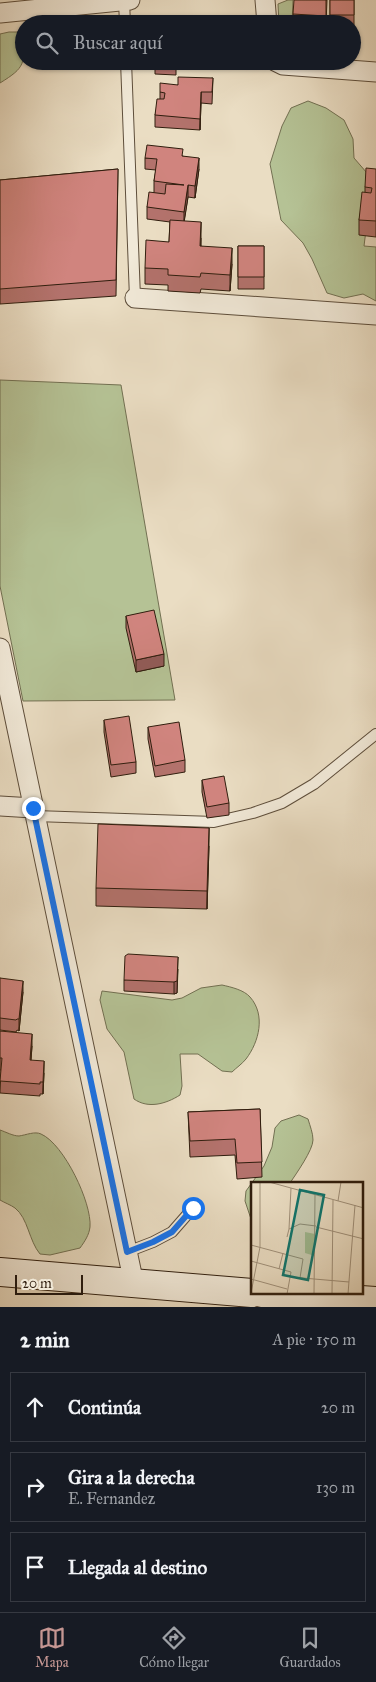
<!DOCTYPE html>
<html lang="es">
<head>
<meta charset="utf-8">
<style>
  :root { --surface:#171b24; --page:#20242c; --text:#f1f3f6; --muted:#9ea1a6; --line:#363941; --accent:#c59692 }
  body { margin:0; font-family:"IM FELL Great Primer",serif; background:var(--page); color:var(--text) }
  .scale { position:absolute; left:15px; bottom:12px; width:68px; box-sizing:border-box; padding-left:5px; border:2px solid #301e0e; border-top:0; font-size:14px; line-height:18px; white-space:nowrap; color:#301e0e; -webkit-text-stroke:4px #f1e9d8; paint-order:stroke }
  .stop { position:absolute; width:15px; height:15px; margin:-11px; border:4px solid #1a73e8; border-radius:50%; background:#fff }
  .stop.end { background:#1a73e8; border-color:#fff; box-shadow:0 1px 5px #0008 }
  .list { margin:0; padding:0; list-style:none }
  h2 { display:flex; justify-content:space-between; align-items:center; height:65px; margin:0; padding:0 20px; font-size:21px }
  h2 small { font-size:16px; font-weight:400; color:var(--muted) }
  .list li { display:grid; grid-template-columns:32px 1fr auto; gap:15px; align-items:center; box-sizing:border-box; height:70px; margin:0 10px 10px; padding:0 10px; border:1px solid var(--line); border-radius:0px }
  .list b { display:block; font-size:19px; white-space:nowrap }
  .list p { margin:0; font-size:16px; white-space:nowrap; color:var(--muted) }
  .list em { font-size:16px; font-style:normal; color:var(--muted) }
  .icon { flex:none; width:28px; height:28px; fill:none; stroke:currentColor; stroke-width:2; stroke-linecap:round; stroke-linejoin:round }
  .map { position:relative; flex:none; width:376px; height:1307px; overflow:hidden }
  .search { position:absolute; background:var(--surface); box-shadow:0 1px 4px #0004; left:15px; right:15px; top:15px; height:55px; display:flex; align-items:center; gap:12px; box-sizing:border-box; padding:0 18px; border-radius:28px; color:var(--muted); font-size:19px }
  .sheet { height:305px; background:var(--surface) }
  nav { display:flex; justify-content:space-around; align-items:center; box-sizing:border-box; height:70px; border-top:1px solid var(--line); background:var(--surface); font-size:14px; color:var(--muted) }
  nav a { display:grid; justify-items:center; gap:2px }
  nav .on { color:var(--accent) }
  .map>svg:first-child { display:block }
  .green { fill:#b5c295; stroke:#727052 }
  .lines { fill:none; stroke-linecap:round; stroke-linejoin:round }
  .lane-casing { stroke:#5e4e3b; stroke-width:12 }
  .street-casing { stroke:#5e4e3b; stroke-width:21 }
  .secondary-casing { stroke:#301e0e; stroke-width:30 }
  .lane { stroke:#f1e9d8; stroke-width:10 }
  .street { stroke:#f1e9d8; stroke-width:19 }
  .secondary { stroke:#f1e9d8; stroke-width:28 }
  .wall { fill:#b3726c; stroke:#301e0e }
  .shaded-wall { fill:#925c58; stroke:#301e0e }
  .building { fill:#d0847e; stroke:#301e0e }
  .route { stroke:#1a73e8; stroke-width:6 }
  .inset-road { fill:none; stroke:#a0917b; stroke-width:1 }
  .view { fill:#0f766e; fill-opacity:0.15; stroke:#0f766e; stroke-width:2.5 }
  .inset-edge { fill:none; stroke:#301e0e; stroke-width:2.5 }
</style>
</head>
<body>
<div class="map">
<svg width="376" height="1307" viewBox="0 0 376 1307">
  <rect width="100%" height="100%" fill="#eaddc3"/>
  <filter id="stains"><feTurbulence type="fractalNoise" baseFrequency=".004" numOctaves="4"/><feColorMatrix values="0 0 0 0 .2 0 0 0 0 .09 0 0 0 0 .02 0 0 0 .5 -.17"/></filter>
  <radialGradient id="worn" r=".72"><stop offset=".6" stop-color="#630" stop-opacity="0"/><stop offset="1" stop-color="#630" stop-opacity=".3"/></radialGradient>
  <path class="green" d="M288 0H293L292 24H279L278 4Z
    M9 32H20L24 35C24 64 26 67 0 83V34Z
    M308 101 326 108 344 120 353 139 354 158 367 173 371 191 364 246 376 247V301L363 294 344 298 327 293 312 259 303 243 281 220 270 164 282 126 291 108Z
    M0 380 121 385 175 700 23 701 0 586Z
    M222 985C231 987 244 990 250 997 266 1015 259 1042 246 1059 242 1064 236 1068 232 1072L222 1071 198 1054H180L182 1086 180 1095C166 1104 148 1109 134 1099L124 1052 107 1029 100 1000 102 991 172 1000 182 998 201 988Z
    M299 1115 308 1119C310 1126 313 1133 313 1140 313 1150 296 1174 290 1183H252V1222L245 1201 246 1191 264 1166 272 1147 275 1128 281 1121Z
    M0 1130C6 1132 13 1136 19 1136 26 1135 35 1131 41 1134 64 1144 92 1203 90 1227 89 1235 85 1241 80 1248L50 1255 40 1254C29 1241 28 1218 15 1208 11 1205 5 1203 0 1200Z"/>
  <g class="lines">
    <g class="lane-casing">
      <path id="lane" d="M124 1 125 24
        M126 61 135 298
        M35 816 214 822 253 813 282 803 314 784 376 734
        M127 1252 153 1242 172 1232 193 1208"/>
    </g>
    <g class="street-casing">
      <path id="street" d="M265 0 267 24
        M0 13 130 0
        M275 61 283 65 376 72
        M135 298 376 315
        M0 648 134 1284
        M0 806 33 808"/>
    </g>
    <g class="secondary-casing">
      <path id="secondary" d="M0 1272 252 1293
        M262 1293 376 1301"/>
    </g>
    <use href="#lane" class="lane"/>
    <use href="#street" class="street"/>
    <use href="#secondary" class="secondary"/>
  </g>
  <path class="wall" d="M327 0 326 24H293V14Z
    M330 0H354V27H352V24H330Z
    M155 61H176V75L155 74Z
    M213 78 212 104 201 103 200 130 155 127V115L160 99V92L178 85Z
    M183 156 199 169 195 198 188 197 184 221 201 238V246L232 264 230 291 201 289 200 293 168 291V285L145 284V268L169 242 170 222 147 219V207L154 192V181L156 170 145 169V158Z
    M118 169 116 296 0 304V180Z
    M376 169V237L359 235V220L365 192V187Z
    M238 246H264V289H238Z
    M126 616 164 666 136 672 126 628Z
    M104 720 136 762V773L111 777 104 732Z
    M148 727 185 760V772L155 777 148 739Z
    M202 780 229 803V815L207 818 202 792Z
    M209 846 207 909 96 906V888Z
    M178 969 177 993 174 994 124 991V980Z
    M0 978 23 992 19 1031 17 1030 16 1032 0 1030Z
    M0 1031 32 1046 31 1060 44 1073 43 1094H40V1096L0 1093 1 1070H0Z
    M260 1109 262 1177 237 1179 235 1155 190 1157 188 1112Z"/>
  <path class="shaded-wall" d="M201 92V103L200 130V119Z
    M199 158V169L195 198V186Z
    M188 185V197L184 223V212Z
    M201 222V238L200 262V246Z
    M232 248V264L230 291V275Z
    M164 654V666L136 672V660Z
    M209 828V846L207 909V891Z
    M178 957 177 993 174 994V982Z
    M23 981V992L19 1031V1019Z
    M32 1034V1046L30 1072V1060Z
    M44 1061V1073L43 1094V1082Z"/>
  <path class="building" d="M294 0H326V16L293 14Z
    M330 0H354V15H330Z
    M188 18H235V24H188Z
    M146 22 175 23V24H146Z
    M155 61H176V68H155Z
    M178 77 213 78 212 92H201L200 119 155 115 157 99H164L165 93 160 92V83L178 85Z
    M147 145 183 149 182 156 199 158 195 186 188 185 184 212 147 207 149 192 165 194 166 184 184 185 154 181 157 159 145 158Z
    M366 168 376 169V221L359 220 362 192 371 193 372 188 365 187Z
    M118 169 116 280 0 289V180Z
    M170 220 201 222 200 246 232 248 230 275 201 273 200 277 168 275V269L145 268 146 240 169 242Z
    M238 246H264V277H238Z
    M154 610 164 654 136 660 126 616Z
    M129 716 136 762 111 765 104 720Z
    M179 722 185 760 155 766 148 727Z
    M224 776 229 803 207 807 202 780Z
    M98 824 209 828 207 891 96 888Z
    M128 954 178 957 177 981 174 982 124 980 125 956Z
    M0 978 23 981 19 1019H17L16 1020 0 1018Z
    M0 1031 32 1034 30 1060 44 1061 43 1082H40V1084L0 1081 2 1058H0Z
    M260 1109 262 1162 237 1163 235 1139 190 1141 188 1112Z"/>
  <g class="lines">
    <path class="route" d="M33 808 127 1252 153 1242 172 1232 193 1208"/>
  </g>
  <g transform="translate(251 1182)">
    <rect width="112" height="112" fill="#eaddc3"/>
    <path d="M54 50 64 52V74L54 71Z" fill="#b5c295"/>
    <path class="inset-road" d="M18 0 113 26M87 19 90 0M65 45 113 57M38 47 40 6M36 55 38 47 49 42 65 44M0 63 52 77 49 96M0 79 40 90 36 112M28 87 32 71M40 95 98 100M0 97 36 107M0 111 9 65V0M63 112 64 13M81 112 82 18M97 112 104 23"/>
    <path class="view" d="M49 8 73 13 57 98 32 93Z"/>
    <rect width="112" height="112" class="inset-edge"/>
  </g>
  <rect width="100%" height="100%" filter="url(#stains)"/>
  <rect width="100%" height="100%" fill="url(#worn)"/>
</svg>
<div class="scale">20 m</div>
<div class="stop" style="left:193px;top:1208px"></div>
<div class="stop end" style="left:33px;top:808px"></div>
<div class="search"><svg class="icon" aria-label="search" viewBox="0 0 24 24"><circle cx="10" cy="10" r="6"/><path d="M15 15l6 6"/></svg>Buscar aquí</div>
</div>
<section class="sheet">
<h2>2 min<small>A pie · 150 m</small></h2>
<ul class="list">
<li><svg class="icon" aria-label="ahead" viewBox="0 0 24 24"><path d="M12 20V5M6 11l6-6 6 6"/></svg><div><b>Continúa</b></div><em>20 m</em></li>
<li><svg class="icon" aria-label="right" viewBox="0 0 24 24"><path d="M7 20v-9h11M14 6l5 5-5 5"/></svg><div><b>Gira a la derecha</b><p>E. Fernandez</p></div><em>130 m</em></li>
<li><svg class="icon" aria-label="arrive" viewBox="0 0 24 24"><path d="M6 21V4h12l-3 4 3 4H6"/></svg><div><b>Llegada al destino</b></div></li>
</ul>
</section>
<nav>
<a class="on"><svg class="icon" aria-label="map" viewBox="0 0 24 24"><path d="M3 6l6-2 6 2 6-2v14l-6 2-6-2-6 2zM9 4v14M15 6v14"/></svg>Mapa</a>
<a><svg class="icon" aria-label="directions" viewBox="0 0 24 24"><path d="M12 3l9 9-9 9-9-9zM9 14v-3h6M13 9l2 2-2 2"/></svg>Cómo llegar</a>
<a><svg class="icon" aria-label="saved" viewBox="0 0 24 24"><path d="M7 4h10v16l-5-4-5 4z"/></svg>Guardados</a>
</nav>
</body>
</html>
